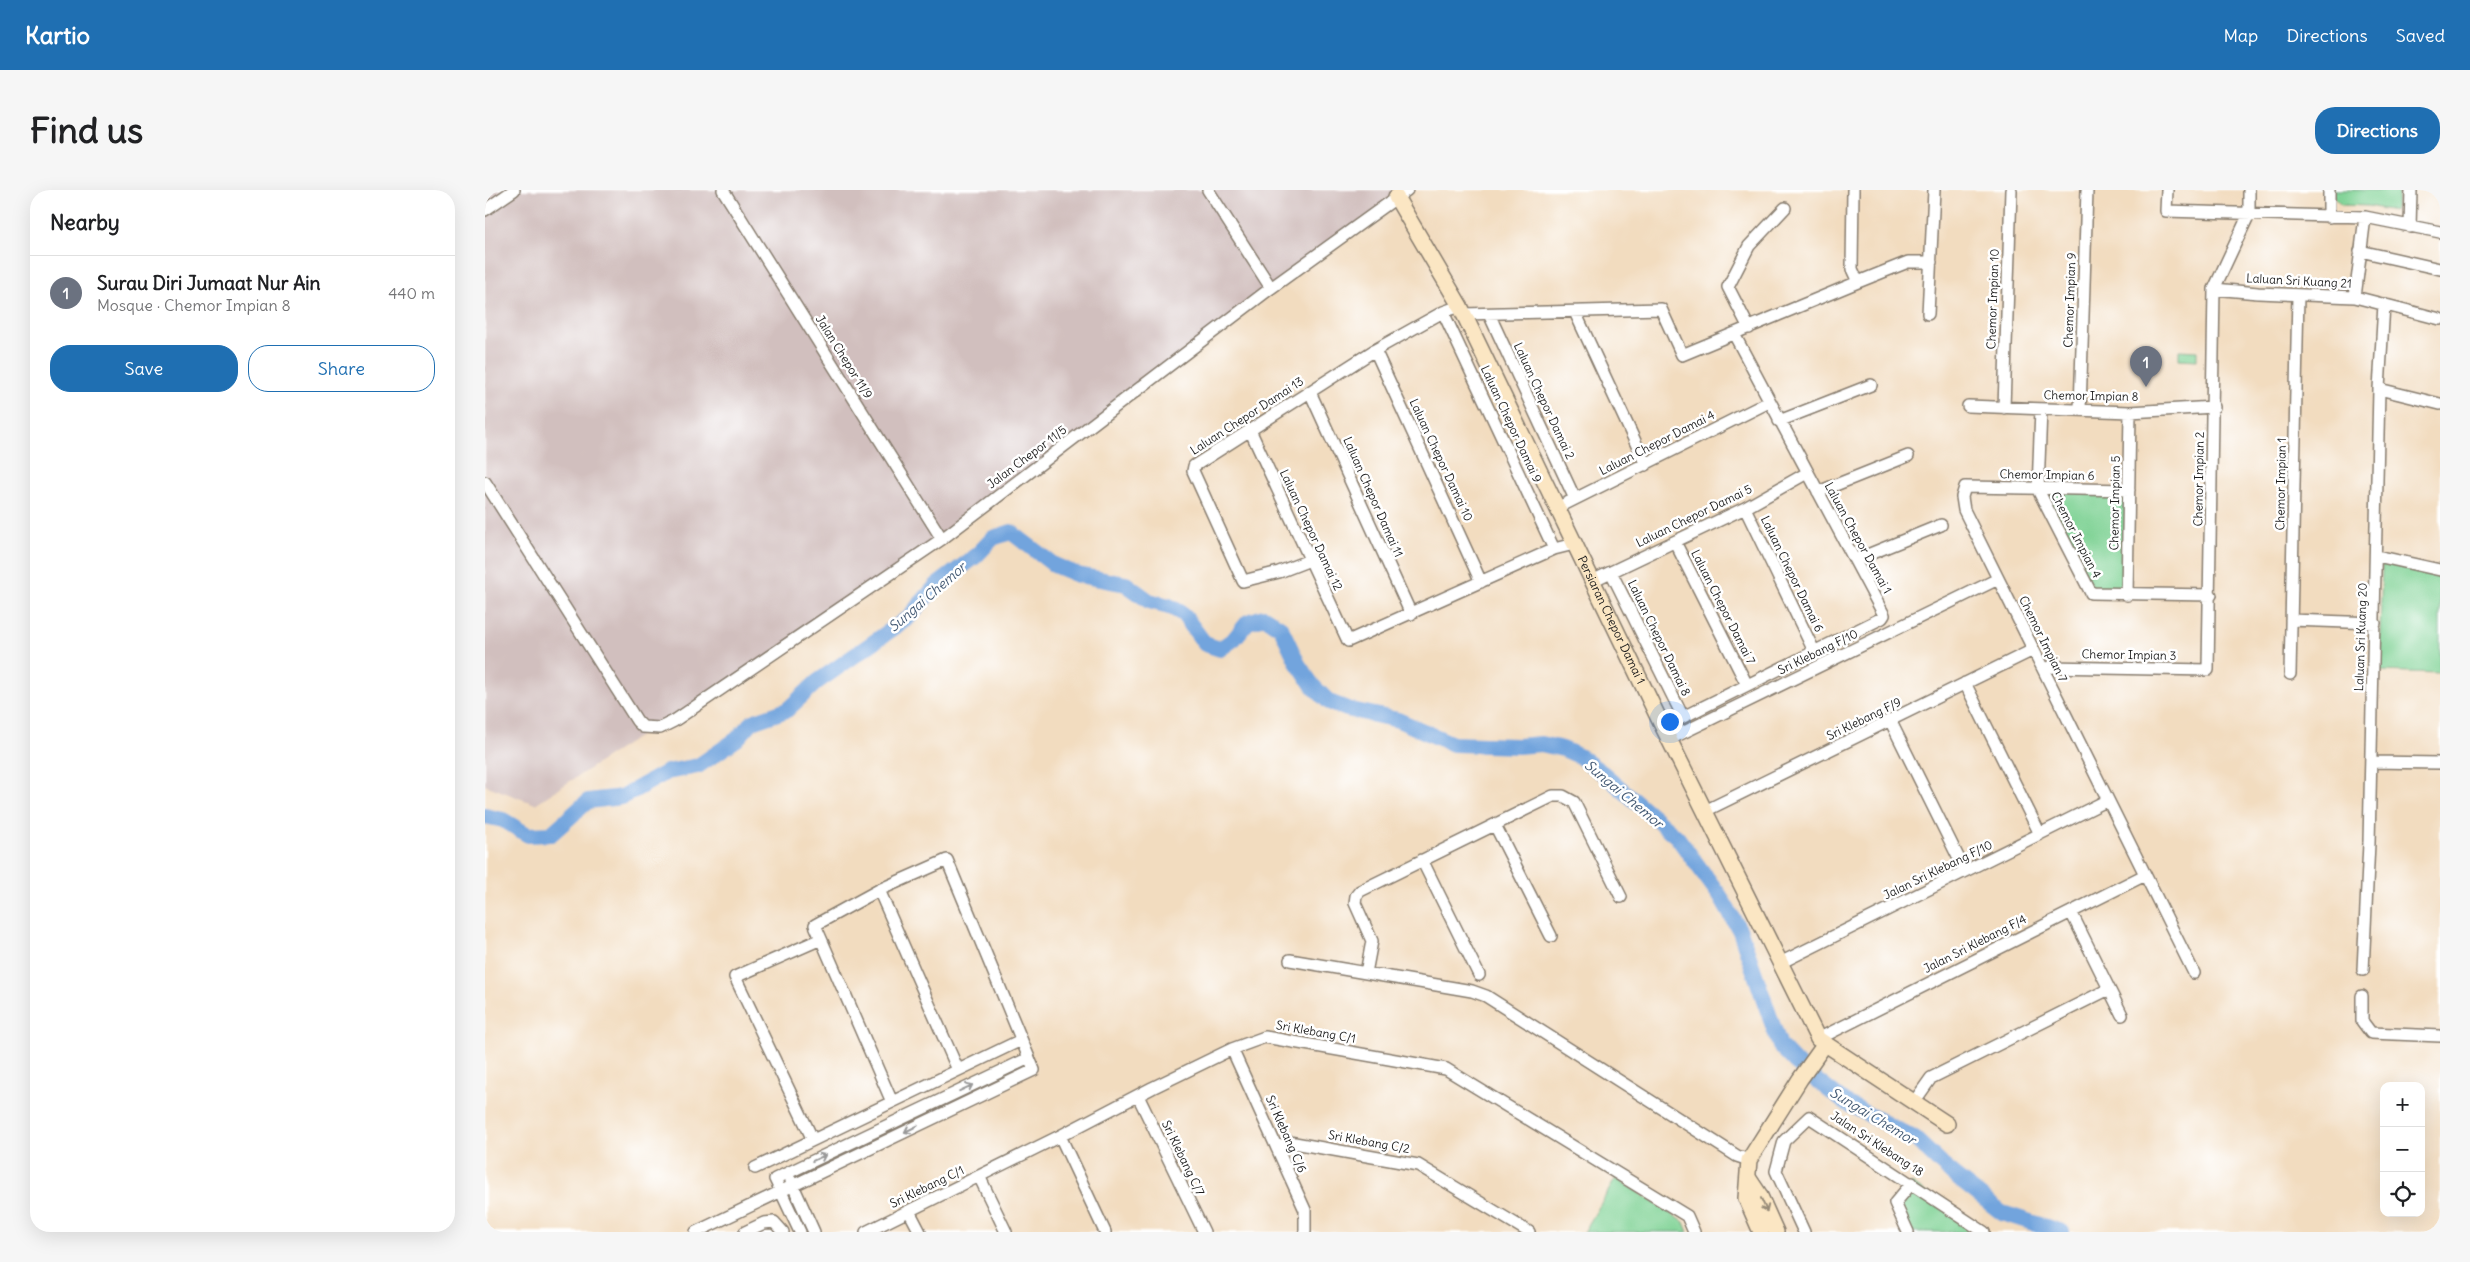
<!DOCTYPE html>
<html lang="en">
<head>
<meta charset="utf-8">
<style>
  :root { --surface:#fff; --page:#f6f6f6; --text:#202124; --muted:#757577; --line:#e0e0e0; --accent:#1f6fb2 }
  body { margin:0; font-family:Delius,sans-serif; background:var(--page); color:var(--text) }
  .controls { position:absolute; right:15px; bottom:15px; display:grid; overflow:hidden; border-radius:10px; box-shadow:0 5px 20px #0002 }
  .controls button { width:45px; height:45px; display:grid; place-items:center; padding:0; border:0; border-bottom:1px solid var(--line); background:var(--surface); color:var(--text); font:25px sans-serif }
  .you { position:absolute; left:1184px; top:531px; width:18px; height:18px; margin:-12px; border:4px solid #fff; border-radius:50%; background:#1a73e8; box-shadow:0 0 0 8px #1a73e833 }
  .badge { display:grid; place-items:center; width:32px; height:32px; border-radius:50%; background:var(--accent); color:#fff; font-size:16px; font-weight:700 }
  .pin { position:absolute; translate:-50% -41px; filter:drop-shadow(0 1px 2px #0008) }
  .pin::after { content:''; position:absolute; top:26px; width:18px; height:15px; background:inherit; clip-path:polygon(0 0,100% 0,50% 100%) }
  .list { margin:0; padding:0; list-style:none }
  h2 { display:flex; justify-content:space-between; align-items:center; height:65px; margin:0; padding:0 20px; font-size:21px }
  h2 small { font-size:16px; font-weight:400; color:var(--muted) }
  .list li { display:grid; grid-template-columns:32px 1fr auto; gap:15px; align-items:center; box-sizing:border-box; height:75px; padding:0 20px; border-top:1px solid var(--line) }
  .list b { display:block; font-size:19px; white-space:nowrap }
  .list p { margin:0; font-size:16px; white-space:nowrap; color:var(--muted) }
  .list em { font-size:16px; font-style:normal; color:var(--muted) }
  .actions { display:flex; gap:10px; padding:15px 20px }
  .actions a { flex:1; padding:11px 0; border:1px solid var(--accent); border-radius:20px; text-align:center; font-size:18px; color:var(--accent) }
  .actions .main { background:var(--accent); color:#fff }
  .icon { flex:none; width:28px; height:28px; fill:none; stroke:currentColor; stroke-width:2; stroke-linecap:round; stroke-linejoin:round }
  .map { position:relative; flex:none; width:1955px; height:1042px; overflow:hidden; border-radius:20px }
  header { display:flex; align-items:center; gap:30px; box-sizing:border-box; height:70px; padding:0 25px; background:var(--accent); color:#fff }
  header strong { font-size:24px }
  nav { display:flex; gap:28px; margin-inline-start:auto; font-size:18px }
  .intro { display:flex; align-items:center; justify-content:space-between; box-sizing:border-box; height:120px; padding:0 30px }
  h1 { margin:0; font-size:35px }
  .button { padding:12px 22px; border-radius:20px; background:var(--accent); color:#fff; font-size:18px; font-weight:700 }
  main { display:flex; gap:30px; padding:0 30px }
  aside { flex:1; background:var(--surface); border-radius:20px; box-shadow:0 5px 20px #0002 }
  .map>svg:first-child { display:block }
  .industrial { fill:#d1bfbe }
  .green { fill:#7dd193; stroke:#4c7658 }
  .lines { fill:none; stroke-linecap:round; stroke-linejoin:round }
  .river { stroke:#72a4dd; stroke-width:16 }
  .street-casing { stroke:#877c6e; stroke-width:14 }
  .secondary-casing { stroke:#877c6e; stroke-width:18 }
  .street { stroke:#fff; stroke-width:11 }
  .secondary { stroke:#fbe6c3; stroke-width:15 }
  .oneway { stroke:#999 }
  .oneway2 { stroke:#978b78 }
  .labels { text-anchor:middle; stroke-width:5; stroke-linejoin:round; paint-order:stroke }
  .street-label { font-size:12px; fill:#1c1c1c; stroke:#fff }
  .water-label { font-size:14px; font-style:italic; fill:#435973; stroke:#fff }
</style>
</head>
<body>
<header>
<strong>Kartio</strong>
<nav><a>Map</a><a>Directions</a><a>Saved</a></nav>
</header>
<div class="intro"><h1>Find us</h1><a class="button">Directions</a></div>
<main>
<aside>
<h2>Nearby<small></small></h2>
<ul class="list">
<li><span class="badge" style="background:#6b7280">1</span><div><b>Surau Diri Jumaat Nur Ain</b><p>Mosque · Chemor Impian 8</p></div><em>440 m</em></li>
</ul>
<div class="actions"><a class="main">Save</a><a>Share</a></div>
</aside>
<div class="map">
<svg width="1955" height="1042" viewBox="0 0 1955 1042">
  <rect width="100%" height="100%" fill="#fff"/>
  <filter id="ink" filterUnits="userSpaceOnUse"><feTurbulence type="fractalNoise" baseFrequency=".02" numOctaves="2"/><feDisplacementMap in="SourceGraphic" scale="10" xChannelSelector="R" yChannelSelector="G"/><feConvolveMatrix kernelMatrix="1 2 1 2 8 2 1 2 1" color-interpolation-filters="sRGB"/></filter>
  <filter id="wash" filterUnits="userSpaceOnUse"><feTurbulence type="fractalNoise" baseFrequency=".0096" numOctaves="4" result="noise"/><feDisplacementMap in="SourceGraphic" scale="20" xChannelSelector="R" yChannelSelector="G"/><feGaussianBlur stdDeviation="1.12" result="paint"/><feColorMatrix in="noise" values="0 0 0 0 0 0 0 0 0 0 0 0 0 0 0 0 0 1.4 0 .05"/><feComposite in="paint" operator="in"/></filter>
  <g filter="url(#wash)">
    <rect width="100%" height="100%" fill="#f2dcbf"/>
    <path class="industrial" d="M0 0H922L457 349 189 531 167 538 50 614 0 595Z"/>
    <path class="green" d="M1849 0H1915L1909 21 1883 16 1856 15 1849 8Z
      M1694 160 1712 161V170L1694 169Z
      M1553 300H1644L1642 405 1606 403Z
      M1897 373 1955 386V483L1894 481Z
      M1131 988 1199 1032 1203 1042H1099Z
      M1427 993 1499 1042H1423L1410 1013Z"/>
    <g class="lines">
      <path class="river" d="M0 626 18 630 43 645 66 644 103 611 137 607 182 582 213 576 252 549 267 532 302 520 332 492 423 428 451 396 491 366 508 348 526 342 569 375 593 385 641 394 664 411 684 416 698 424 720 454 735 459 749 449 763 432 779 427 796 438 813 474 828 496 844 512 862 519 913 530 968 554 1033 556 1056 554 1078 559 1094 566 1119 584 1192 647 1235 706 1255 741 1295 856 1318 880 1359 912 1429 948 1467 984 1517 1023 1577 1042"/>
    </g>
  </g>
  <g filter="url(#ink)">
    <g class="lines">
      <g class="street-casing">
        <path id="street" d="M238 0 457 349
          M723 0 786 98
          M1368 0 1367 79 1373 92 1423 72H1446
          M1682 0 1681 21 1880 27 1955 42
          M0 20 29 0
          M1844 27V0
          M1925 37 1926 0
          M1875 61 1955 79
          M1729 99 1773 103 1870 107 1955 129
          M1870 107 1880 27
          M958 122 1069 359
          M1090 122 1161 275
          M979 124 1176 119 1197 165 1373 92
          M1004 124 1090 309
          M1443 124 1449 0
          M1264 138 1243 97 1264 56 1300 18
          M890 160 996 392
          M1894 199 1955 214
          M825 202 926 424
          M1483 216 1645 222 1729 217
          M1519 218 1526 0
          M1556 219 1553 300 1606 403 1726 405
          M1595 220 1602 0
          M1294 231 1386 195
          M765 240 863 451 1069 359 1089 354
          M0 292 152 531 158 537 175 538 189 531 457 349 786 98 922 0
          M1644 300 1480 297 1477 307 1479 320 1709 783
          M1333 302 1423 266
          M1072 318 1284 212
          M1260 318 1329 461
          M1190 352 1262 495
          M1892 366 1955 380
          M825 370 794 382 758 391 708 281 709 276 890 160 958 122 975 116
          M1370 370 1456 335
          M1126 382 1198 527
          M1107 391 1260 318 1322 283
          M1642 405 1645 222
          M1806 430 1890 433
          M1564 477 1723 480 1729 99 1764 24V0
          M1805 484 1813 105
          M1480 493 1555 644
          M1406 532 1480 681
          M1178 537 1397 428 1399 425 1249 144
          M1185 549 1513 389
          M1886 572 1955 573
          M1220 621 1548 460
          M1010 635 1066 746
          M937 670 994 785
          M394 700 473 880
          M1586 722 1637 825
          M805 770 987 801 1001 806 1252 966 1264 970
          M1295 773 1623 610
          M1878 780 1884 653 1894 199 1899 114
          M881 783 887 751 870 713 871 706 875 701 1068 606H1078L1089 612 1136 707
          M1877 806V831L1886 843 1955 846
          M1333 849 1660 685
          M747 859 820 1020V1042
          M653 906 719 1042
          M1429 912 1446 888 1624 799
          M575 946 620 1042
          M328 950 250 787 336 749
          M792 958 804 952 933 975 1044 1042
          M270 978 536 850
          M494 986 521 1042
          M306 991 329 1042
          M424 1021 435 1042
          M211 1042 549 880 462 670 394 700 330 735 407 912
          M260 1042 279 1033 289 1032 298 1042
          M315 1042 290 989 544 868
          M381 1042 575 946 667 898 747 859 780 847 961 879 1202 1026 1209 1042
          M1319 1042 1291 981 1299 951 1324 927 1499 1042
          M1423 1042 1410 1013 1427 993"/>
      </g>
      <g class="secondary-casing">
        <g id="secondary">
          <path id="s1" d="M911 7 975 116 1174 529 1333 849 1462 934"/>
          <path d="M1264 989 1274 1004 1291 1042"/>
          <path d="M1276 1042 1261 1008 1264 970 1315 889 1340 854"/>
        </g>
      </g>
      <use href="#street" class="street"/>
      <use href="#secondary" class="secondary"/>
    </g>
    <defs><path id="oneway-shaft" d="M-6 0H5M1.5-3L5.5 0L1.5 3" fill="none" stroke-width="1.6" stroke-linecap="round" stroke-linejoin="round" transform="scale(1.25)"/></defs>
    <g class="oneway">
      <use href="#oneway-shaft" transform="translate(481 898) rotate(-25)"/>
      <use href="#oneway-shaft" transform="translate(426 939) rotate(154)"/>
      <use href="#oneway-shaft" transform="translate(334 968) rotate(-25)"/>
    </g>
    <use class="oneway2" href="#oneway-shaft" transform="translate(1279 1015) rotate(66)"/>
  </g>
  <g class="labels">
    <g class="street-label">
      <text transform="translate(1814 91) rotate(3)" y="4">Laluan Sri Kuang 21</text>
      <text transform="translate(1508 109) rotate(-88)" y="4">Chemor Impian 10</text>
      <text transform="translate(1585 110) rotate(-88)" y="4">Chemor Impian 9</text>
      <text transform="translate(359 167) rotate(58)" y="4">Jalan Chepor 11/9</text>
      <text transform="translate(1606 206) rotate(1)" y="4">Chemor Impian 8</text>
      <text transform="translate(1059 211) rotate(65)" y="4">Laluan Chepor Damai 2</text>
      <text transform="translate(762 226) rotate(-33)" y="4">Laluan Chepor Damai 13</text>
      <text transform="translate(1026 234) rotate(65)" y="4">Laluan Chepor Damai 9</text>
      <text transform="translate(1172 253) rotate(-27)" y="4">Laluan Chepor Damai 4</text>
      <text transform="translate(542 267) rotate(-37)" y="4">Jalan Chepor 11/5</text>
      <text transform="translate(956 270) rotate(65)" y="4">Laluan Chepor Damai 10</text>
      <text transform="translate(1562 285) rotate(1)" y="4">Chemor Impian 6</text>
      <text transform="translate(1714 289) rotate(-89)" y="4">Chemor Impian 2</text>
      <text transform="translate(1796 294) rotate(-89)" y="4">Chemor Impian 1</text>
      <text transform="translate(888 307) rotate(66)" y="4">Laluan Chepor Damai 11</text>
      <text transform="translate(1630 313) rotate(-89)" y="4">Chemor Impian 5</text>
      <text transform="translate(1209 326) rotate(-26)" y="4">Laluan Chepor Damai 5</text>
      <text transform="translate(826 340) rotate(65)" y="4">Laluan Chepor Damai 12</text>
      <text transform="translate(1591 345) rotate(63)" y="4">Chemor Impian 4</text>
      <text transform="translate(1373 348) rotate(61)" y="4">Laluan Chepor Damai 1</text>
      <text transform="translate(1307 384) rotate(64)" y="4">Laluan Chepor Damai 6</text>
      <text transform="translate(1238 417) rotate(63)" y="4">Laluan Chepor Damai 7</text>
      <text dy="4" stroke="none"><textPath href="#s1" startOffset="475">Persiaran Chepor Damai 1</textPath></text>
      <text transform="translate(1876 447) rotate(-88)" y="4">Laluan Sri Kuang 20</text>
      <text transform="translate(1174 448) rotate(64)" y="4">Laluan Chepor Damai 8</text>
      <text transform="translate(1558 449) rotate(64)" y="4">Chemor Impian 7</text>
      <text transform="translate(1333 462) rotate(-26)" y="4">Sri Klebang F/10</text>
      <text transform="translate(1644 465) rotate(1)" y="4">Chemor Impian 3</text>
      <text transform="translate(1379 529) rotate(-26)" y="4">Sri Klebang F/9</text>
      <text transform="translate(1453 680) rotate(-26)" y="4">Jalan Sri Klebang F/10</text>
      <text transform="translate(1490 754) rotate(-27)" y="4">Jalan Sri Klebang F/4</text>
      <text transform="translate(831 842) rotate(10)" y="4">Sri Klebang C/1</text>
      <text transform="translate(801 944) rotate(66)" y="4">Sri Klebang C/6</text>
      <text transform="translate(884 952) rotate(10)" y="4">Sri Klebang C/2</text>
      <text transform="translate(1392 954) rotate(33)" y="4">Jalan Sri Klebang 18</text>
      <text transform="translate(698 968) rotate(64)" y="4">Sri Klebang C/7</text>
      <text transform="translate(442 997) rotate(-26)" y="4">Sri Klebang C/1</text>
    </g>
    <g class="water-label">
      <text transform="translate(442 407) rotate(-41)" y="5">Sungai Chemor</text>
      <text transform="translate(1139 604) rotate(40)" y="5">Sungai Chemor</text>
      <text transform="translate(1388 926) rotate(31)" y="5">Sungai Chemor</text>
    </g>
  </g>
</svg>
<div class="controls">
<button>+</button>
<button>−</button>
<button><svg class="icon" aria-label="locate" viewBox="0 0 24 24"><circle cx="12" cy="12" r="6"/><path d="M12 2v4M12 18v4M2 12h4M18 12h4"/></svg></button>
</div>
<div class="you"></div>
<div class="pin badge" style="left:1661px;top:197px;background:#6b7280">1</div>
</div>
</main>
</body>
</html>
